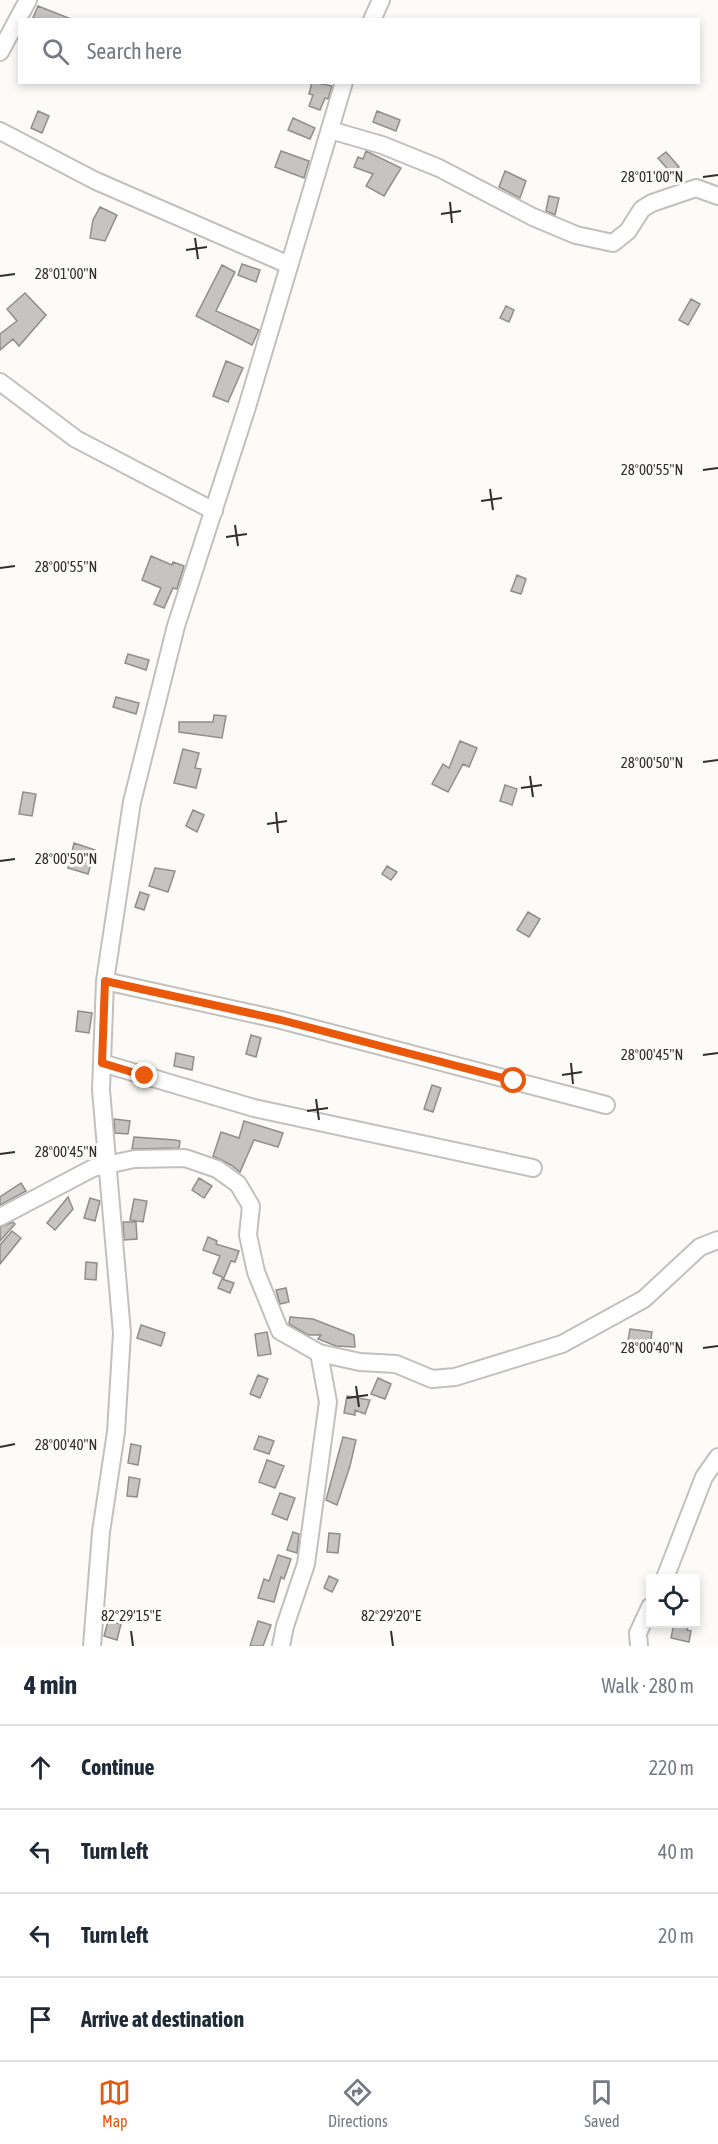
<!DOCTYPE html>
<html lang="en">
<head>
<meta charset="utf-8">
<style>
  :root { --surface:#fff; --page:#f2f2f3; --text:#1f2937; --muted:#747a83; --line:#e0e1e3; --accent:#ea580c }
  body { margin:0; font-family:"Asap Condensed",sans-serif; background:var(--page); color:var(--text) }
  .controls { position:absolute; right:18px; bottom:18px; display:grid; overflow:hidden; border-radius:0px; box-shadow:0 3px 9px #0003 }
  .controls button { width:54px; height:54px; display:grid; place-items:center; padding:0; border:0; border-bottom:2px solid var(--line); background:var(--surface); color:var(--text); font:30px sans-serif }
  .stop { position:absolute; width:18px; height:18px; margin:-14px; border:4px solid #ea580c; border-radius:50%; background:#fff }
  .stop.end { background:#ea580c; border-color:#fff; box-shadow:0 2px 6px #0008 }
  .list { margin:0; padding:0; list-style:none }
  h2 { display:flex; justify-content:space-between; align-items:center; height:78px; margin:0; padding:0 24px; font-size:26px }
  h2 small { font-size:20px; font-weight:400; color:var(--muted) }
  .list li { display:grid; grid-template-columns:39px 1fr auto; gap:18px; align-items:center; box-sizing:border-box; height:84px; padding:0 24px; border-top:2px solid var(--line) }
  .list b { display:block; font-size:22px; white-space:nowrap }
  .list em { font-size:20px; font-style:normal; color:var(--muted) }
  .icon { flex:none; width:33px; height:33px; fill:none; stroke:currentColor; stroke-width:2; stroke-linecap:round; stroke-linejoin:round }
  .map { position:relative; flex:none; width:718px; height:1646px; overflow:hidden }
  .search { position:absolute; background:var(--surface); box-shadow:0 3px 9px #0003; left:18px; right:18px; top:18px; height:66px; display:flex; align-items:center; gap:15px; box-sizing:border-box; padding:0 21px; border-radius:0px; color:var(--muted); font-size:22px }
  .sheet { height:414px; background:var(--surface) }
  nav { display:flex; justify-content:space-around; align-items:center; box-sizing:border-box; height:84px; border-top:2px solid var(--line); background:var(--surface); font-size:16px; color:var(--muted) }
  nav a { display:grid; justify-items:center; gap:3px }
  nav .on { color:var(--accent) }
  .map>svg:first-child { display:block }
  .building { fill:#c6c4c0; stroke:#908e8b; stroke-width:1.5 }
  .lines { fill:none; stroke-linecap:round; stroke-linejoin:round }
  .minor-casing { stroke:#c2c0bd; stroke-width:20 }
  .minor { stroke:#fff; stroke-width:16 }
  .route { stroke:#ea580c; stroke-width:8 }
  .ticks { fill:none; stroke:#302f2e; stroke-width:2 }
  .ticks-label { font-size:15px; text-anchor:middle; fill:#302f2e; stroke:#fdfbf7; stroke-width:6; stroke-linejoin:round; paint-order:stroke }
</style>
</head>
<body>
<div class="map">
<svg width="718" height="1646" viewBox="0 0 718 1646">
  <rect width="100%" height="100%" fill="#fdfbf7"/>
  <path class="building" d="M38 6 71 19V20H32Z
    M312 82 332 86 328 99 325 98 320 110 309 106 313 95 309 94Z
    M38 111 49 116 42 133 31 128Z
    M377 111 400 120 396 131 373 122Z
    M293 118 315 128 310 139 288 130Z
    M281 151 309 161 304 178 275 167Z
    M366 151 401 168 384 196 366 186 373 174 354 167 358 157 363 159Z
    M666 152 679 167 671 173 658 158Z
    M505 171 526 181 520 198 499 187Z
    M549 196 559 198 555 215 546 211Z
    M100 207 117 215 105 241 90 238 93 220Z
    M242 264 260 270 256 282 238 275Z
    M222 265 235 272 216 311 259 330 252 345 196 316Z
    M25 293 46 315 19 346 13 339 0 350V334L17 321 7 309Z
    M691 299 700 304 688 325 679 320Z
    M506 306 514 310 509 322 500 318Z
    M226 361 243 368 228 402 213 396Z
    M151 556 172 565 173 562 184 566 177 589 173 588 164 608 154 604 161 588 142 580Z
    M517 575 526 579 521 594 511 591Z
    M128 654 149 660 146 670 125 663Z
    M116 697 139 703 136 714 113 707Z
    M214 715 226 716 222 738 179 732V722H213Z
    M460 741 477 748 469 767 463 764 448 792 432 784 443 764 449 768Z
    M183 749 199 753 195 768 201 769 196 788 174 783Z
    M505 785 517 789 512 805 500 801Z
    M23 792 36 794 32 816 19 814Z
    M193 810 204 815 197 832 186 826Z
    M74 843 95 850 88 874 68 868Z
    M387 866 397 872 391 880 382 874Z
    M155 868 175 871 168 892 149 886Z
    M140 892 149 895 144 910 135 907Z
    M528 912 540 919 529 937 517 930Z
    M78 1011 92 1013 89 1033 76 1031Z
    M251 1035 261 1038 256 1057 246 1054Z
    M176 1053 194 1057 192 1070 174 1066Z
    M432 1085 441 1088 433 1112 424 1109Z
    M114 1119 130 1121 128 1134 115 1133Z
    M244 1121 283 1133 278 1147 254 1140 240 1172 231 1165 213 1156 221 1132 239 1138Z
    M134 1137 175 1140 180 1141 179 1148 132 1149Z
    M199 1178 212 1186 204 1198 192 1190Z
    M21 1183 26 1191 0 1205V1197Z
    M68 1197 73 1209 55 1230 47 1223Z
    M90 1198 100 1201 95 1221 84 1218Z
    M134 1199 147 1201 143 1222 130 1220Z
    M13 1222 15 1224 0 1241V1227Z
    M123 1222H136L137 1239 124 1240Z
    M12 1231 21 1238 0 1264V1245Z
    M208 1237 217 1241 216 1244 239 1251 235 1262 231 1261 224 1278 213 1273 220 1256 203 1250Z
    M86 1262 97 1263 96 1280 85 1279Z
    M222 1279 234 1283 230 1293 218 1288Z
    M286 1288 289 1302 280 1304 276 1290Z
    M290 1317 313 1319 354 1335 355 1347 336 1346 318 1339 321 1335H308L289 1324Z
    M141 1325 165 1333 161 1346 137 1338Z
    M630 1329 652 1332 649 1351 627 1347Z
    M267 1332 271 1354 258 1356 255 1334Z
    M258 1375 268 1379 260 1398 250 1394Z
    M378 1378 391 1384 385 1399 371 1394Z
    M347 1396 370 1400 365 1414 355 1410V1415L344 1413Z
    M259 1436 274 1441 269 1454 254 1449Z
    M343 1437 356 1440 350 1466 337 1505 326 1500Z
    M131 1444 141 1446 138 1465 128 1463Z
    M267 1460 284 1466 275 1488 259 1482Z
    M129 1477 140 1479 137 1497 127 1496Z
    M280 1493 295 1498 287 1520 272 1514Z
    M293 1532 299 1534 297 1553 287 1550Z
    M329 1533 340 1534 338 1553 327 1552Z
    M278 1555 291 1559 284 1579 281 1577 274 1602 258 1598 264 1579 269 1581Z
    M329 1576 338 1580 332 1592 324 1588Z
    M108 1621 121 1624 117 1640 104 1636Z
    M258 1621 271 1625 263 1646H250Z
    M674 1623H689L687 1630 691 1631 689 1642 671 1638Z"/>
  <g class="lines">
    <g class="minor-casing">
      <path id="minor" d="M372 20 381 0
        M0 52 28 0
        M330 130 382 145 439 168 533 217 576 235 613 243 628 231 642 209 652 203 696 188 718 196
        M0 131 96 181 289 265
        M0 382 76 439 214 511
        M105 981 281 1020 606 1105
        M102 1063 254 1108 533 1168
        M0 1217 93 1168 134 1159 185 1158 217 1169 238 1184 251 1206 248 1235 256 1272 280 1331 319 1353 360 1362 396 1364 432 1379 455 1377 562 1344 644 1299 700 1247 718 1240
        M665 1578 704 1477 718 1457
        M92 1646 101 1532 116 1432 122 1333 101 1090 105 981 132 802 176 626 247 407 344 82
        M281 1646 285 1626 306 1564 328 1402 319 1353
        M639 1646 638 1633 650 1607"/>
    </g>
    <use href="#minor" class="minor"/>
  </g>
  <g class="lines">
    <path class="route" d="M145 1076 102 1063 105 981 281 1020 514 1081"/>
  </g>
  <path class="ticks" d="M703 177 718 175M450 202 452 223M441 214 461 211M195 238 198 259M186 250 207 247M0 276 15 274M703 470 718 468M490 489 493 510M481 501 502 498M235 525 238 546M226 537 247 534M0 568 15 566M703 762 718 760M530 776 533 797M521 788 542 785M276 812 278 833M267 824 287 821M0 861 15 859M703 1055 718 1053M571 1063 573 1084M562 1075 582 1072M316 1099 319 1120M307 1111 328 1108M0 1154 15 1152M703 1348 718 1346M356 1386 359 1407M347 1398 368 1395M0 1447 15 1444M131 1631 133 1646M391 1631 393 1646"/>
  <g class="ticks-label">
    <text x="652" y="182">28°01'00"N</text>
    <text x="66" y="279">28°01'00"N</text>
    <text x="652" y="475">28°00'55"N</text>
    <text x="66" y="572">28°00'55"N</text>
    <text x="652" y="768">28°00'50"N</text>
    <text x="66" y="864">28°00'50"N</text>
    <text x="652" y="1060">28°00'45"N</text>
    <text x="66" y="1157">28°00'45"N</text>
    <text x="652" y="1353">28°00'40"N</text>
    <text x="66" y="1450">28°00'40"N</text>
    <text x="131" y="1621">82°29'15"E</text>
    <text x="391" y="1621">82°29'20"E</text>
  </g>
</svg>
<div class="controls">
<button><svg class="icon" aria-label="locate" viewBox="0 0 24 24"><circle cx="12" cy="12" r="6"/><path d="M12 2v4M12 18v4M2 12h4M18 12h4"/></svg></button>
</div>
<div class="stop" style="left:514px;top:1081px"></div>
<div class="stop end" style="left:145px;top:1076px"></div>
<div class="search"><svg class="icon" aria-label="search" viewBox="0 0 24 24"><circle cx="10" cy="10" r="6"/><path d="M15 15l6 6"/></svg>Search here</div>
</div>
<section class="sheet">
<h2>4 min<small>Walk · 280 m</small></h2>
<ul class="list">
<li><svg class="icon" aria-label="ahead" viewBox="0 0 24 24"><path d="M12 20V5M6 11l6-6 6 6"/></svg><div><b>Continue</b></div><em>220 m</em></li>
<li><svg class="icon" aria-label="left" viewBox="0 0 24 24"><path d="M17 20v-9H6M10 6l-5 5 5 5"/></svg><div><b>Turn left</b></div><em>40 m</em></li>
<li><svg class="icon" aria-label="left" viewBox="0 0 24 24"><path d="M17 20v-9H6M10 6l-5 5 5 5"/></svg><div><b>Turn left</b></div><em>20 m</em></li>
<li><svg class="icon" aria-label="arrive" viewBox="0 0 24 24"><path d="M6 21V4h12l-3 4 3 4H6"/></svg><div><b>Arrive at destination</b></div></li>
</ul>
</section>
<nav>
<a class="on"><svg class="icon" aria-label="map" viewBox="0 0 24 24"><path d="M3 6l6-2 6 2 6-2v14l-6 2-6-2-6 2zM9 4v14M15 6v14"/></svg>Map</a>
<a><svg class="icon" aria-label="directions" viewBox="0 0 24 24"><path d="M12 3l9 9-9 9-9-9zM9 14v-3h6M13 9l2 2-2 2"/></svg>Directions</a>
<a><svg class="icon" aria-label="saved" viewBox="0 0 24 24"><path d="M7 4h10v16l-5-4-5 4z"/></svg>Saved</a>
</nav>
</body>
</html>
